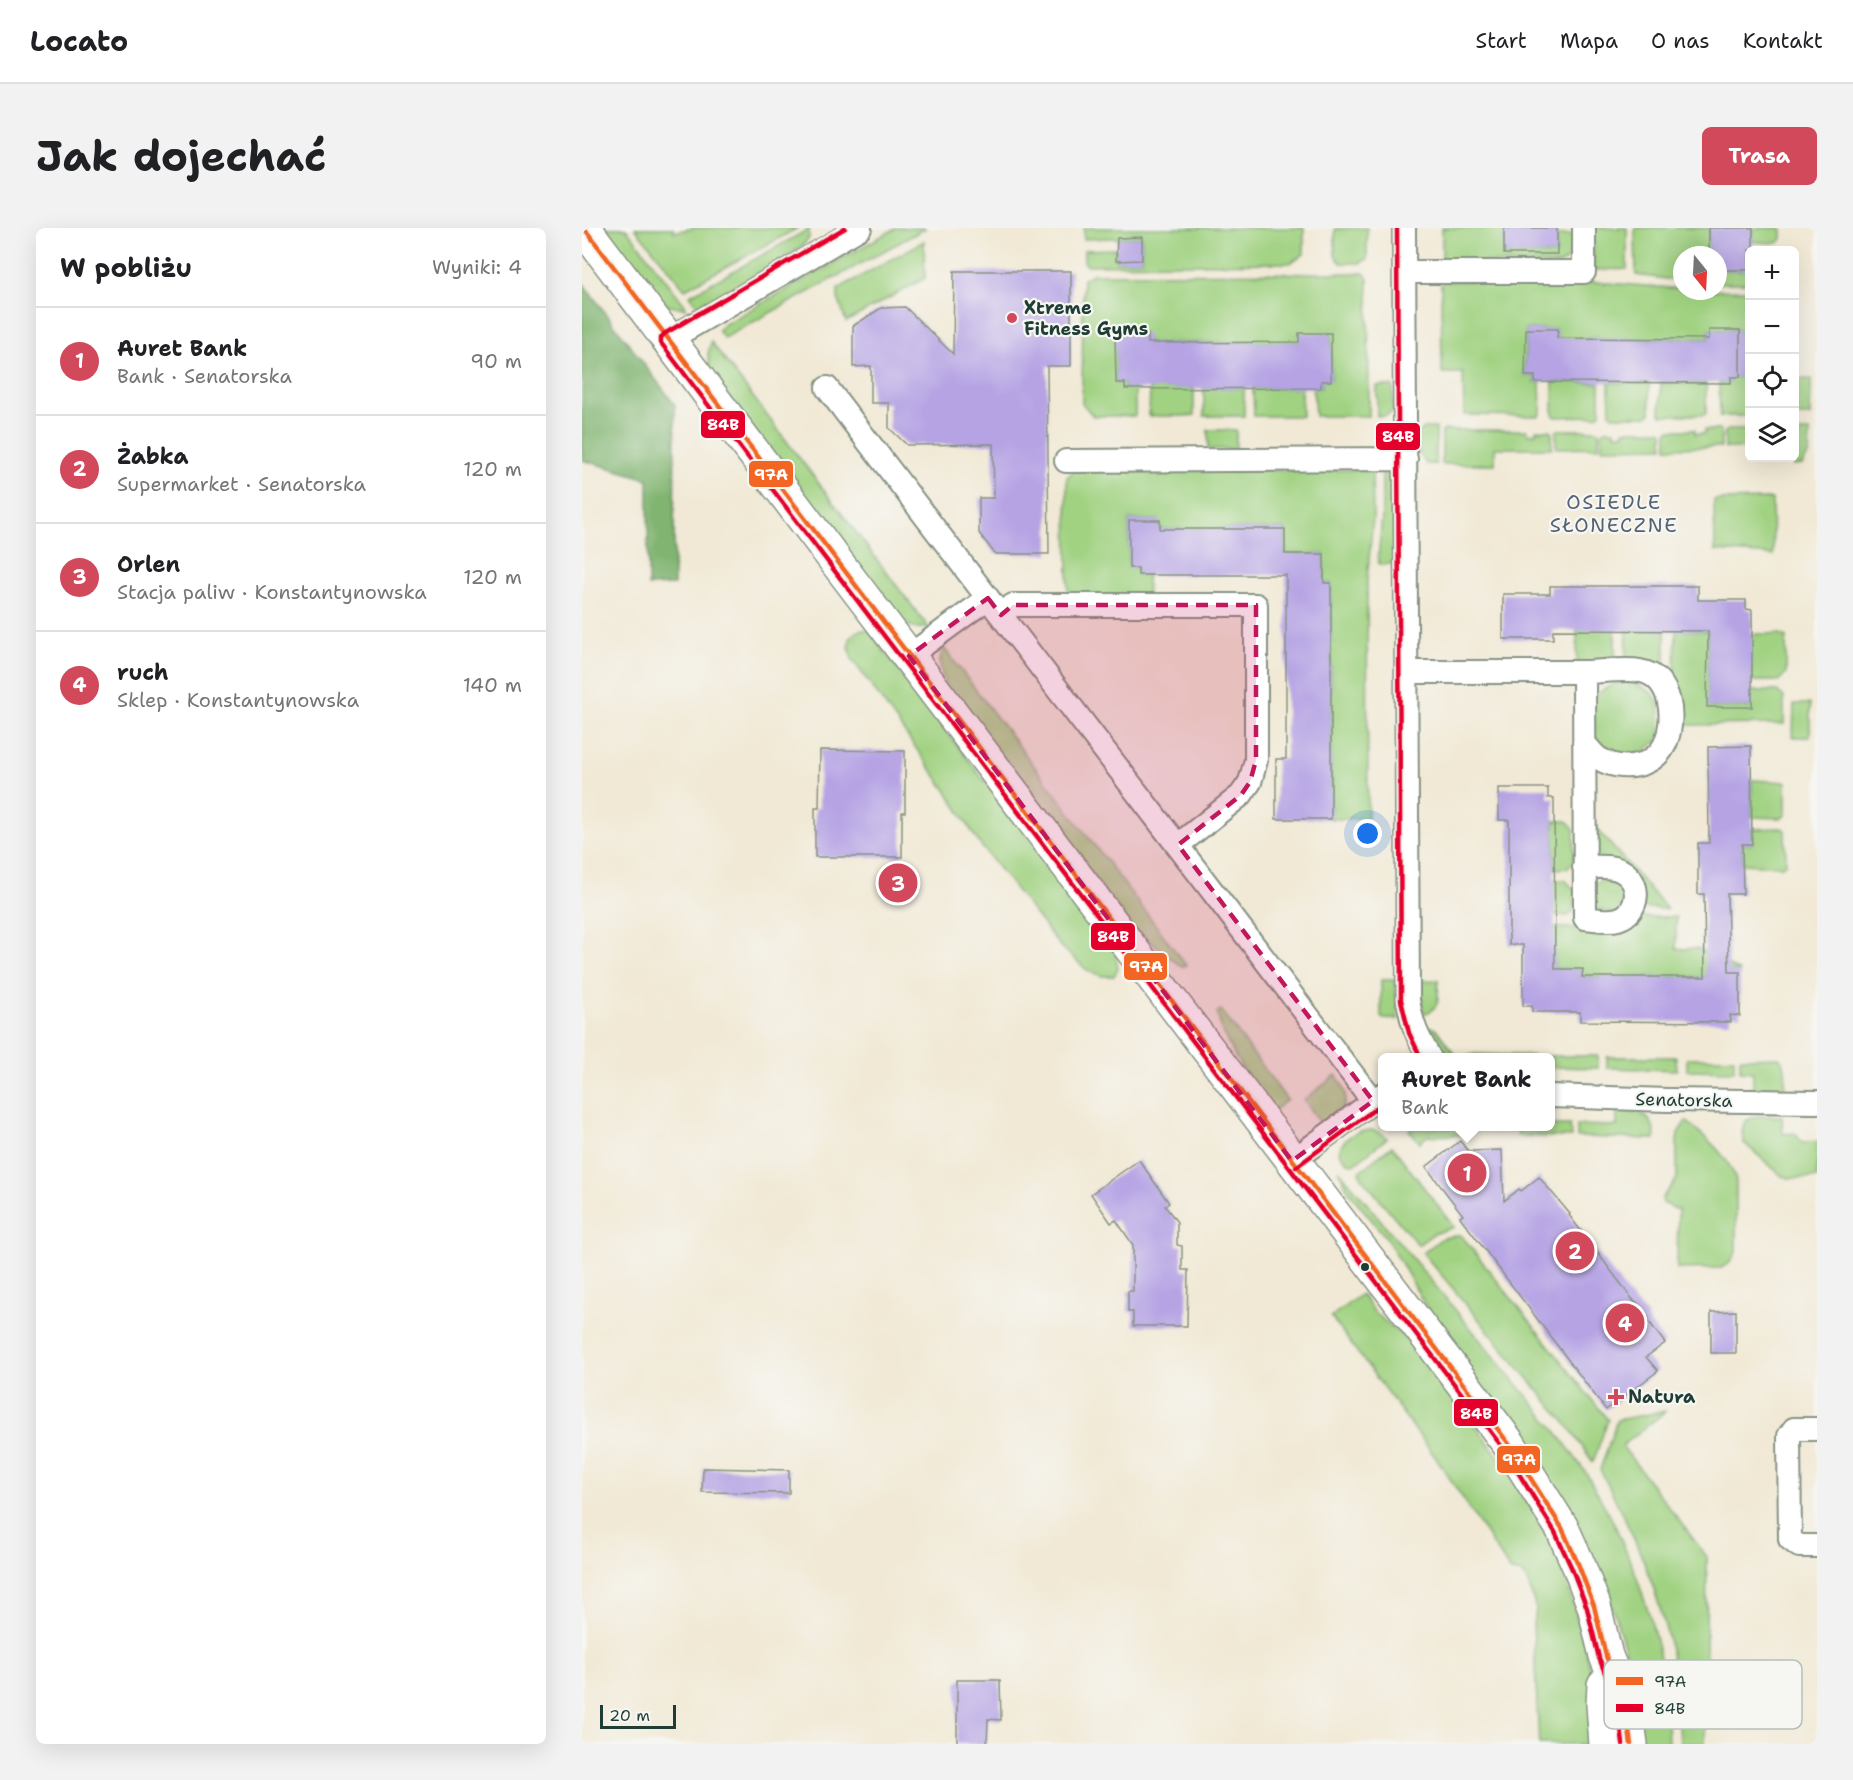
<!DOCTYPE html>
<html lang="pl">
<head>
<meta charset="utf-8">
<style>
  :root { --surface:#fff; --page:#f2f2f2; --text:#202124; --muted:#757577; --line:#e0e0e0; --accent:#d1495b }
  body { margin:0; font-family:"Shantell Sans",sans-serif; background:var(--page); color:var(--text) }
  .controls { position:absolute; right:18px; top:18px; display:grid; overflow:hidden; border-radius:9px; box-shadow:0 6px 24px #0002 }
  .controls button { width:54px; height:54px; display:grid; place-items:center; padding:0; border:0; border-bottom:2px solid var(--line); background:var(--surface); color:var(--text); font:30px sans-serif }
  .compass { position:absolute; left:1091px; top:18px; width:54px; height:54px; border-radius:50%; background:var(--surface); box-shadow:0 6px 24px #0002; rotate:162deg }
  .scale { position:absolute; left:18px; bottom:15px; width:76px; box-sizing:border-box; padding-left:6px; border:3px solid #1f3d34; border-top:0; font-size:16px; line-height:21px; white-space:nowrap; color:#1f3d34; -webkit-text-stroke:4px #f6f6f2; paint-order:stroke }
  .you { position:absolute; left:786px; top:606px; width:21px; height:21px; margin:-15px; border:4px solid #fff; border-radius:50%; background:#1a73e8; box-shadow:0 0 0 9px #1a73e833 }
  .badge { display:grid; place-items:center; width:39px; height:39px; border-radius:50%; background:var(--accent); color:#fff; font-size:20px; font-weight:700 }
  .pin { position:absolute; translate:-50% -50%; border:3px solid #fff; box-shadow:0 2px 6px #0006 }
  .popup { position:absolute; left:796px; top:825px; width:177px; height:78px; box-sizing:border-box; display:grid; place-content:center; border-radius:9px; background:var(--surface); filter:drop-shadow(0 2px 4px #0005); font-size:20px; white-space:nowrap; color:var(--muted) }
  .popup b { font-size:22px; color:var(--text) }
  .popup::after { content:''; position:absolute; left:50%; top:100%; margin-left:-12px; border:12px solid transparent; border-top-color:var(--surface) }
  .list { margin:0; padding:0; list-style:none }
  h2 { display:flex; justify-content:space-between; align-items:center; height:78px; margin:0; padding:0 24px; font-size:26px }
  h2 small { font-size:20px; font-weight:400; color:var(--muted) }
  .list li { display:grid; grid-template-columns:39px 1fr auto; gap:18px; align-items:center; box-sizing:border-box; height:108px; padding:0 24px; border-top:2px solid var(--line) }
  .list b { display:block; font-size:22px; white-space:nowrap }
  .list p { margin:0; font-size:20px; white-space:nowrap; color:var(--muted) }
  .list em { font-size:20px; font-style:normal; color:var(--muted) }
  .icon { flex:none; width:33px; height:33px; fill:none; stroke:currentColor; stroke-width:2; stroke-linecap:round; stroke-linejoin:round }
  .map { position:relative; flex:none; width:1235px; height:1516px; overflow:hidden; border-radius:9px }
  header { display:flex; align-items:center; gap:36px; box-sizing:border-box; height:84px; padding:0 30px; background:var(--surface); border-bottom:2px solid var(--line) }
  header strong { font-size:28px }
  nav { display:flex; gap:33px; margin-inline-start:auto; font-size:21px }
  .intro { display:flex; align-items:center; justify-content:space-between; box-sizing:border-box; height:144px; padding:0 36px }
  h1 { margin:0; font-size:42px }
  .button { padding:15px 27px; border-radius:9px; background:var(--accent); color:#fff; font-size:21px; font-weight:700 }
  main { display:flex; gap:36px; padding:0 36px }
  aside { flex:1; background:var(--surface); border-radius:9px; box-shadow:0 6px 24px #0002 }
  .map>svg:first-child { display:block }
  .green { fill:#a0d281; stroke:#60885a; stroke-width:1.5 }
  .forest { fill:#80b46f; stroke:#507852; stroke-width:1.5 }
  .building { fill:#b5a3e4 }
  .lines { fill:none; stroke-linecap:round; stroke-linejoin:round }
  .street-casing { stroke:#889384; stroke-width:26 }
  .primary-casing { stroke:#889384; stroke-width:36 }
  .street { stroke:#fff; stroke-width:22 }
  .primary { stroke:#fff; stroke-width:33 }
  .bus-1-casing { stroke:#f6f6f2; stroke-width:9 }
  .bus-2-casing { stroke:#f6f6f2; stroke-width:9 }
  .bus-1 { stroke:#f26522; stroke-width:4.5 }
  .bus-2 { stroke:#e4002b; stroke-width:4.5 }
  .marked { fill:#c2185b; fill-opacity:0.2; stroke:#c2185b; stroke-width:4.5; stroke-dasharray:12 8; stroke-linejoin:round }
  .poi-dot { fill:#d1495b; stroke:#f6f6f2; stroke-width:2 }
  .bus-dot { fill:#1f3d34; stroke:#f6f6f2; stroke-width:2 }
  .labels { text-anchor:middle; stroke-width:4.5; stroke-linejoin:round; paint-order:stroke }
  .poi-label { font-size:18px; font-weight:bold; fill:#1f3d34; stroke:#f6f6f2; text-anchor:start }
  .street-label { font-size:18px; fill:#1f3d34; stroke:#f6f6f2 }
  .neighbourhood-label { font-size:20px; letter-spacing:1.5px; fill:#546172; stroke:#f6f6f2 }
  .key { fill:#f6f6f2; stroke:#b6beb9; stroke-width:1.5 }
  .key-label { font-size:16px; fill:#1f3d34 }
  .line-badge { stroke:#f6f6f2; stroke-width:2 }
  .badge-label { font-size:16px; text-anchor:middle; font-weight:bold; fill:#fff }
</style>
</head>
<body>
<header>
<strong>Locato</strong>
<nav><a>Start</a><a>Mapa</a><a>O nas</a><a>Kontakt</a></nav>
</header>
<div class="intro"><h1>Jak dojechać</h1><a class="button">Trasa</a></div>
<main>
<aside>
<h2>W pobliżu<small>Wyniki: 4</small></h2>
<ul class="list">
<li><span class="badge">1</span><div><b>Auret Bank</b><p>Bank · Senatorska</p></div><em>90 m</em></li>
<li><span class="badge">2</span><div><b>Żabka</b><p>Supermarket · Senatorska</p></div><em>120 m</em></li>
<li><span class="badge">3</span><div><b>Orlen</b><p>Stacja paliw · Konstantynowska</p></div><em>120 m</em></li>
<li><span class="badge">4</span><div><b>ruch</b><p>Sklep · Konstantynowska</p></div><em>140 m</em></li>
</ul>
</aside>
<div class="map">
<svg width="1235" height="1516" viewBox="0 0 1235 1516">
  <rect width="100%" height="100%" fill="#f6f6f2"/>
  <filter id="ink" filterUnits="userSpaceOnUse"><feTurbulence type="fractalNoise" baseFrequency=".0167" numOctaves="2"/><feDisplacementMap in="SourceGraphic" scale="12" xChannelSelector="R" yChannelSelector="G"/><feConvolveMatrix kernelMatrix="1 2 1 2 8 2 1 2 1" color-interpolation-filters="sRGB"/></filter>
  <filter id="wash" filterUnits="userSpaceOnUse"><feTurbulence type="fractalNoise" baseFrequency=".008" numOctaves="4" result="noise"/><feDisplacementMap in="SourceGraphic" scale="24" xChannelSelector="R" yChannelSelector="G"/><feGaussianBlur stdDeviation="1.35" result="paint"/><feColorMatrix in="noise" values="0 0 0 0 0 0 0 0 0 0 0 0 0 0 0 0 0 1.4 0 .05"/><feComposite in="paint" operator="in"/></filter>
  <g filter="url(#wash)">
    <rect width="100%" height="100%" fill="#f1e9d5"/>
    <path class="green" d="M20 0H44L103 77 104 80 87 78 77 71Z
      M53 0H91L92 4 112 0H216L103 61Z
      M314 0H344L142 110 137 104V101L141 97Z
      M502 0H722V26L708 35 504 37 502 33V22L534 21V33L560 32V9L502 11Z
      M785 0V31L778 35H759L753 28V1Z
      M860 0H922V26H975V7H993C994 25 990 29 976 37L860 33Z
      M1011 0H1045V41L1011 42Z
      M1053 0H1127V27H1100V53L1054 47Z
      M1171 0H1200V11L1196 15 1171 14Z
      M227 1V10C215 29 138 67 115 77L108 67Z
      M342 13 343 50 264 94 256 70V61Z
      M1136 42H1167V55H1136Z
      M782 45 786 51 787 188H733L731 160H739V153L749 152V105L717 114 566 115 565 106H534V155H543V161L553 160V188H511L500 175 501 51 511 46Z
      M863 53 1013 54 1100 61V63L1167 62V188H1138L1137 155H1148L1149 149H1158V102H1127V111L975 110V101H944L943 148H953V154H958L959 185 956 188 882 187 881 145H860L859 56Z
      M129 114 347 400H333L320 395 128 145 126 126Z
      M1213 151H1229L1228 188H1213Z
      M971 154 1018 155V185L1014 188 973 189 971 186Z
      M1027 155H1067L1068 186 1065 188H1030L1028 185Z
      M1079 155H1124V185L1122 187H1080L1078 186Z
      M795 158H811V184L803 188H795Z
      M568 160H612V188H567Z
      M622 160H662V188H622Z
      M671 160H719L720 188H672Z
      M842 200H854V236H844L837 225 836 206Z
      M626 202H654V221H626Z
      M863 202H945L946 206 954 205V202H968L970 204V220H913V236H860V204Z
      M976 202H1014L1017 204V219L974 220V204Z
      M1023 202H1033V206H1041L1042 202H1079L1081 204V219L1020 220V204Z
      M1087 202H1113V206H1122V202H1137L1139 204V219L1085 220V205Z
      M1146 202H1167V220H1143V204Z
      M1213 204H1228L1227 226 1220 237 1211 238Z
      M800 240 806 242 812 247 813 336H797L796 331 800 289Z
      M493 242H790L791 290 785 352 786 590 749 591V355H742V326H703V301H578L577 292H547V340H556V347H565L566 371 490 373 486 364 485 249Z
      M1190 271 1191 327 1133 323 1132 272Z
      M995 401H1033V435L995 436Z
      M1045 401 1083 402V436L1080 439 1046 438 1044 436Z
      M278 402H286L533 722 536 740 532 748H520L505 742 478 718 397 615 366 565 270 431C266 419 264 408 278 402Z
      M1094 402 1126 403V479H1169L1170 463H1195L1202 469V496L1104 497 1092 486Z
      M1169 406H1198L1204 409V446L1196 453H1170Z
      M362 420 604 737 600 739 549 698 363 457C359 443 355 433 362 420Z
      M1046 454C1082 463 1077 478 1079 510L1050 533 1013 520 1010 470C1022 460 1030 455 1046 454Z
      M1212 476H1228V509H1211Z
      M1170 552 1204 554V587L1199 590 1170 589Z
      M1007 592 1085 681 1063 680 1058 675 1059 670 1010 631Z
      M972 593H985L992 601V633L985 640 972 641Z
      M1199 600 1203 602 1204 635 1200 638 1161 636 1160 616H1170V601Z
      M1023 650C1039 652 1043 656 1044 672L1033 686 1011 680 1012 656Z
      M971 652H983L993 662 991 684 985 688 971 687Z
      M1058 689H1094V721H1116L1158 744H1127L1126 749H1000V741H973L971 700 1034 699Z
      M813 752 816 791H801L799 789V752Z
      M856 752C856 769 860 781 841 786L838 753Z
      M639 782 705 872 691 883C670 857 642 817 635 785Z
      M849 799 855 802 875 829H866L854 819 842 800Z
      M892 826 959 828V829H884Z
      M967 828H1016V840L969 839V830Z
      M1025 829H1094L1095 842 1025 840Z
      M1197 829C1206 838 1203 849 1203 860H1171V844L1158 843V830Z
      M1105 830H1152V843L1105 842Z
      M754 847C770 867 766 891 737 893L722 872Z
      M1035 882C1056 883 1073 886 1073 911L995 909V897L1035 898Z
      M1175 888H1200L1201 906 1213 905 1220 915 1235 913V950H1207L1200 948 1162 915 1160 903 1163 893Z
      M1104 893C1123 909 1148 928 1154 953V1024L1149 1034 1139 1040 1095 1041 1096 982 1081 975 1080 970 1095 951V914L1096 905Z
      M969 897H988L989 909 936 908 935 899 969 898Z
      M881 898 883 906 880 907 845 908 838 915 827 902 832 899Z
      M790 902 799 905 805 910 772 936 766 935 757 924C761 908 775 903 790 902Z
      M810 918 872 999 851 1006 836 1017 779 949 778 943Z
      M757 942 974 1203 1004 1245 1032 1295 1054 1347 1068 1389 1077 1425 1084 1470 1086 1516H1060L1049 1441 1031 1381 1014 1340 850 1089 806 1012 767 964Z
      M879 1007 1026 1192 1011 1234 986 1198 841 1025 860 1010Z
      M779 1066 793 1085 838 1122 917 1229 952 1284 972 1321 987 1362 1000 1408 1010 1450 1017 1516H957L951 1396 954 1381 945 1351 938 1345 929 1344 857 1234 749 1089Z
      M1084 1183 1040 1218 1125 1329 1123 1516H1098C1097 1485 1094 1455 1089 1425 1077 1360 1049 1300 1018 1242L1035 1192Z"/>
    <path class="forest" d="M0 54 93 177 92 357 66 358V251L0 232Z"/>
    <g id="blocks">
      <path class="building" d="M922 0H975V26H922Z
        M1127 0H1171V22H1167V42H1136V27H1127Z
        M560 9V32L534 33 535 10Z
        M372 43H489V138H465L467 326H413L397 305V270H412L411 216 325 217 307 200V175H289V138L271 139V98L299 80 323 79 371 126Z
        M944 101H976L975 110 1127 111V102H1158V149H1149V155L953 154V148H943Z
        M717 105H749V153H739V160L543 161V155H534L533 106H566V115L717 114Z
        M547 292H578V301H703V326H742V355H749V591H694V531H704V347H556V340H547Z
        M968 358H1116V372H1164V381L1170 382V479H1125L1126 403 971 402V411H921V366H968Z
        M1169 518 1170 616H1160L1161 666H1145L1147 744H1158V788L1148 787 1149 794 998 793V784H950V778H941V717H927V592H917V560H966V570H972L973 741H1001L1000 749H1123L1122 666H1116V615H1127L1126 519Z
        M238 522 323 523V584H320V629H233V580H237Z
        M878 913 886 923 920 922 922 973 937 961 939 963 957 949 988 986 987 987 1054 1076 1055 1075 1066 1089 1065 1091 1083 1115 1064 1129 1076 1143 1024 1182 878 989 881 987 844 939Z
        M557 932 587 975 583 978 595 994V1017L600 1018V1042H606L605 1098H551V1084H546V1063H551V1017L534 992 529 995 509 966Z
        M1154 1083V1125H1129V1084Z
        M121 1240 207 1242V1265L120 1264Z
        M375 1452H418L419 1492 406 1491 405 1516H375Z"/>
    </g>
  </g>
  <g filter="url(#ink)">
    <use href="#blocks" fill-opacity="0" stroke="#889384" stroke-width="1.5"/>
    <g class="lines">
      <g class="street-casing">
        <path id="street" d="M822 0 826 772C830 797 835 808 848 830
          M823 44H1002V0
          M86 112 278 0
          M245 160 791 873
          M484 233 824 231
          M419 387 431 377H674V532L668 554 659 567 596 617
          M327 428 406 370
          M825 444H1002L1003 690C1013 691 1026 694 1036 691 1058 684 1060 654 1040 643 1029 637 1014 639 1002 639
          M1002 515C1007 520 1012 528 1018 531 1038 544 1072 540 1083 516 1094 492 1090 448 1058 443 1043 440 1018 444 1002 444
          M969 868 1085 872 1235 874
          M710 933 801 866
          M1235 1201H1212L1207 1208 1208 1311 1217 1318H1235"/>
      </g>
      <g class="primary-casing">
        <path id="primary" d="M2 0 250 328 927 1216 980 1300 997 1338 1012 1378 1024 1428 1043 1475 1049 1516
          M1022 1457 1021 1477 1024 1516"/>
      </g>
      <use href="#street" class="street"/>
      <use href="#primary" class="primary"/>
      <g class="bus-1-casing">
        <path id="bus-1" d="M2 0 927 1216 980 1300 997 1338 1012 1378 1024 1428 1043 1475 1049 1516"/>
      </g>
      <g class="bus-2-casing">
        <path id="bus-2" d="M263 0 82 106 79 110V115L921 1220 973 1304 990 1341 1005 1380 1017 1430 1036 1477 1041 1516
          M815 0 819 772 827 805 839 830
          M714 939 801 875"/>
      </g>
      <use href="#bus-1" class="bus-1"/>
      <use href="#bus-2" class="bus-2"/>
    </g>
  </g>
  <path class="marked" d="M406 370 419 387 431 377H674V532L668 554 659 567 596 617 791 873 710 933 327 428Z"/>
  <g class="poi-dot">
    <circle cx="430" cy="90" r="6"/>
    <path d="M1031 1160h6v6h6v6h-6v6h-6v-6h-6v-6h6z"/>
  </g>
  <circle class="bus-dot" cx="783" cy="1039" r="5"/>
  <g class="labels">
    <g class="poi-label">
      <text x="442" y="86">Xtreme<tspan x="442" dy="21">Fitness Gyms</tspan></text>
      <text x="1046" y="1175">Natura</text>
    </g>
    <g class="street-label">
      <text transform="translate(1102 872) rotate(1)" y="6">Senatorska</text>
    </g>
    <g class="neighbourhood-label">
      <text x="1032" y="281">OSIEDLE<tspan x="1032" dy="23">SŁONECZNE</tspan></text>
    </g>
  </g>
  <rect x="1022" y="1432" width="198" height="69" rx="9" class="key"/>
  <rect x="1034" y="1449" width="27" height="8" fill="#f26522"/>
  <rect x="1034" y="1476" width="27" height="8" fill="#e4002b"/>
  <g class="key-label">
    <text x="1072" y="1459">97A</text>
    <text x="1072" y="1486">84B</text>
  </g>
  <g class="line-badge">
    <rect x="118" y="182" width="46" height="29" rx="6" fill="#e4002b"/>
    <rect x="793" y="194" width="46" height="29" rx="6" fill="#e4002b"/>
    <rect x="166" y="232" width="46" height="28" rx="6" fill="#f26522"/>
    <rect x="508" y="694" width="46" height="29" rx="6" fill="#e4002b"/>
    <rect x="541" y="724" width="45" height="29" rx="6" fill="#f26522"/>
    <rect x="871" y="1170" width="46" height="29" rx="6" fill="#e4002b"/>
    <rect x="914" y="1217" width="45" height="29" rx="6" fill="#f26522"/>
  </g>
  <g class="badge-label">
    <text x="141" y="202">84B</text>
    <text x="816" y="214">84B</text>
    <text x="189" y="252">97A</text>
    <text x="531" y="714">84B</text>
    <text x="564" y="744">97A</text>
    <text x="894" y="1191">84B</text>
    <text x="937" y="1237">97A</text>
  </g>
</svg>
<div class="controls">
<button>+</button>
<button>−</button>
<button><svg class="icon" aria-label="locate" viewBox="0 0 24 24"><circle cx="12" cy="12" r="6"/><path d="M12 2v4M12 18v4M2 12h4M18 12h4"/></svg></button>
<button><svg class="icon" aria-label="layers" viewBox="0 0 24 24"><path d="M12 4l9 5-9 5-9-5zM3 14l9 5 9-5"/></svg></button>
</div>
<svg class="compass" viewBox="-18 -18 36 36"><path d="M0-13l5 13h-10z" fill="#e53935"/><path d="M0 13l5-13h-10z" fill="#757577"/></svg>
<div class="scale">20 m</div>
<div class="you"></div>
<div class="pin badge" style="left:885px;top:945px">1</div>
<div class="popup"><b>Auret Bank</b>Bank</div>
<div class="pin badge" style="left:993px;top:1023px">2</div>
<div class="pin badge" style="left:316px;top:655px">3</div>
<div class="pin badge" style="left:1043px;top:1095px">4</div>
</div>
</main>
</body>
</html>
